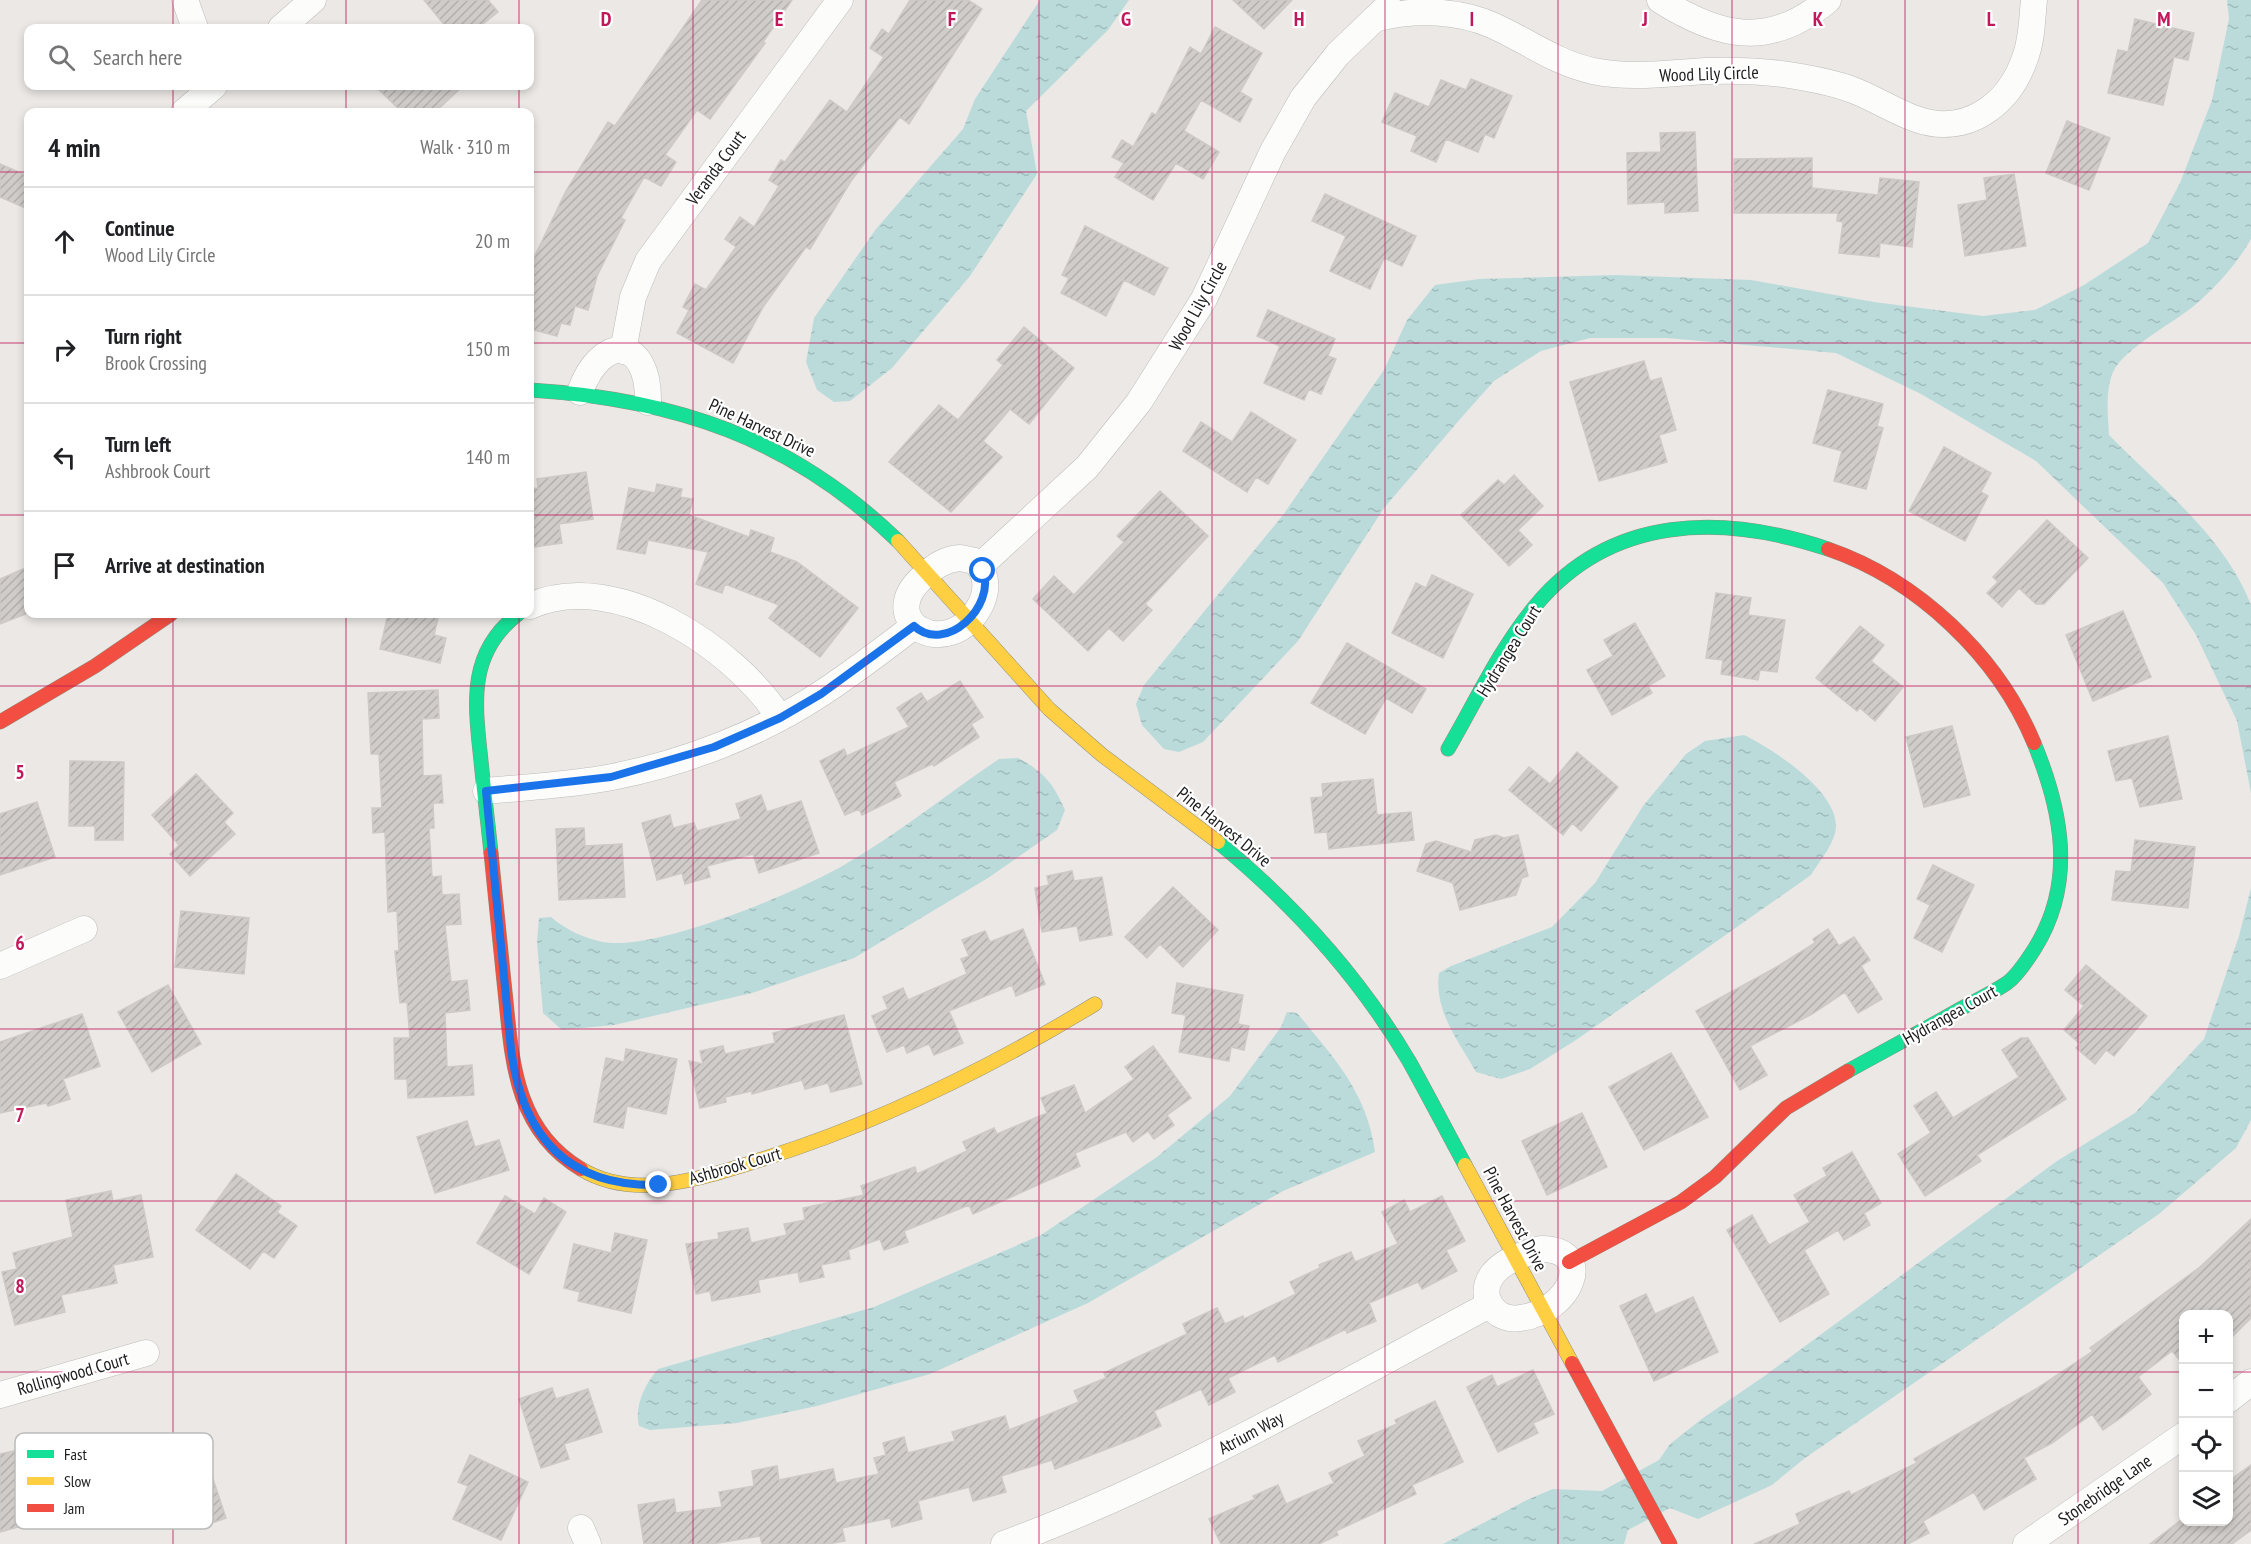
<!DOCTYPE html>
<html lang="en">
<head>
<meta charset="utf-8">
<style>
  :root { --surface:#fff; --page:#f6f6f6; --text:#202124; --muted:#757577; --line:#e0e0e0 }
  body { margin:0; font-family:"PT Sans Narrow",sans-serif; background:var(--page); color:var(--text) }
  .controls { position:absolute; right:18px; bottom:18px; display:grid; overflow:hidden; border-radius:12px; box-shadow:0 3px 9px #0003 }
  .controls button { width:54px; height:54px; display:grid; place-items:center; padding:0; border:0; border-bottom:2px solid var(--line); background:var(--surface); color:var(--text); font:30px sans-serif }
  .stop { position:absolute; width:18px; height:18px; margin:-14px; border:4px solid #1a73e8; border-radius:50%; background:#fff }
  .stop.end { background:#1a73e8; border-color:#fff; box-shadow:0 2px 6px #0008 }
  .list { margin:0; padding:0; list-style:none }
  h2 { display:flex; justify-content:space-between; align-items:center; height:78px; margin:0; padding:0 24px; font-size:26px }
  h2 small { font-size:20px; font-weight:400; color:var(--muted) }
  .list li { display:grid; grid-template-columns:39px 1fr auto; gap:18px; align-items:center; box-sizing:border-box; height:108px; padding:0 24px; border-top:2px solid var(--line) }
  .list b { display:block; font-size:22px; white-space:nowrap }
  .list p { margin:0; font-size:20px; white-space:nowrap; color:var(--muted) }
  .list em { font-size:20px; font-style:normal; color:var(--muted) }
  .icon { flex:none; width:33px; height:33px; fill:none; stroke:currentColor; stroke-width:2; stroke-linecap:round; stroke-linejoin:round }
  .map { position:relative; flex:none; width:2251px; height:1544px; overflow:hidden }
  .search { position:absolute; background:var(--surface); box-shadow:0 3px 9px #0003; left:24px; top:24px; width:510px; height:66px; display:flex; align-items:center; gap:15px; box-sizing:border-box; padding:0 21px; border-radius:12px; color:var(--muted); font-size:22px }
  .panel { position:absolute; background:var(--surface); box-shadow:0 3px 9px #0003; left:24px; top:108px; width:510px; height:510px; border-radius:12px }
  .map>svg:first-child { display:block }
  .water { fill:url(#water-ripples) }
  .building { fill:url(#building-hatch); stroke:#cec9c6; stroke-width:1.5 }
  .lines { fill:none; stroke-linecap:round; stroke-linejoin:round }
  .street-casing { stroke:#bebdbb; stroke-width:27 }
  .fast-casing { stroke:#93907f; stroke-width:15 }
  .slow-casing { stroke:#93907f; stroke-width:15 }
  .jam-casing { stroke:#93907f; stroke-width:15 }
  .street { stroke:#fcfcfb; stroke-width:26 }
  .fast { stroke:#16e098; stroke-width:14 }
  .slow { stroke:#ffcf43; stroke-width:14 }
  .jam { stroke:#f24e42; stroke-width:14 }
  .route { stroke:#1a73e8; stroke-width:8 }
  .grid { fill:none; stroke:#c2185b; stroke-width:1.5; stroke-opacity:0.55 }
  .labels { text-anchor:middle; stroke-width:4.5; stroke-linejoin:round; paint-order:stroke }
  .street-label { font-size:18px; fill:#1c1c1c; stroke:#fff }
  .key { fill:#fff; stroke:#bbb; stroke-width:1.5 }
  .key-label { font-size:16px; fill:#1c1c1c }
  .grid-label { font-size:20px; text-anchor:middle; font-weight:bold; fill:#c2185b; stroke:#fff; stroke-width:4.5; stroke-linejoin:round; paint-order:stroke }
</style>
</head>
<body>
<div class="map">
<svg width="2251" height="1544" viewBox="0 0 2251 1544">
  <defs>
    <pattern id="water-ripples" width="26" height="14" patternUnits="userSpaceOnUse" patternTransform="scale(1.5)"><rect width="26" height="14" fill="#bbdbdb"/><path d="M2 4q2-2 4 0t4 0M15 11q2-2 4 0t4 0" fill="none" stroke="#a0bbbb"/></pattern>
    <pattern id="building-hatch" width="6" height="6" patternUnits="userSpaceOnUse" patternTransform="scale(1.5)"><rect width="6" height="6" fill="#d0ccca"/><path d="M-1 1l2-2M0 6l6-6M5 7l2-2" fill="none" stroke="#b2afad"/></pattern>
  </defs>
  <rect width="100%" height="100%" fill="#ebe8e5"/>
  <path class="water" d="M1040 0H1129L1108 30 1026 111 1037 174 970 276 892 368 850 401 834 402 817 390 806 362 814 318 876 229 963 129 975 99Z
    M2227 0H2251V239C2236 265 2217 286 2195 305 2175 322 2123 349 2113 372 2105 392 2108 414 2109 435 2160 487 2225 537 2251 605V793L2237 721 2196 635 2163 583 2036 461 1921 394 1836 353 1667 338H1590L1541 351 1494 381 1461 418 1384 508 1298 641 1203 742 1179 752 1164 749 1142 725 1136 704 1144 685 1283 515 1384 370 1407 320 1435 285 1479 279 1616 275 1751 280 1874 302 1983 316 2035 310 2084 285 2148 243 2180 183 2212 100 2229 19Z
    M1744 735C1773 749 1836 790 1836 826 1836 842 1819 862 1811 875L1576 1040 1530 1069 1501 1079 1476 1072C1458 1040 1434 1011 1439 973L1451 966 1552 927 1595 883 1643 806 1686 754 1705 741Z
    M1018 758C1044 772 1053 783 1065 810L1057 830 988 878 854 958 752 993 614 1025 562 1030 543 1013 537 942 539 918 551 917C566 930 584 938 603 942 655 952 798 892 844 865 898 834 947 794 999 759Z
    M2251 888V1120L2236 1148 2159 1214 1805 1458 1772 1485 1698 1519 1670 1508 1628 1530 1624 1544H1443L1529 1499 1553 1489 1602 1491 1659 1460 1670 1444 1703 1418 1763 1377 2057 1161 2135 1113 2204 1039 2239 936Z
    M1287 1012 1297 1013C1334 1058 1367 1092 1375 1152L1283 1191 1088 1303 930 1374 817 1406 737 1423 650 1430 639 1426C634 1406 645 1384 658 1369L874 1307 1041 1235 1157 1157 1230 1096 1281 1027Z"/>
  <path class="building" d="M424 0H488L498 12 478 28H447Z
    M702 0H792L763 42 765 43 710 119 697 110 665 155 676 162 661 186 644 177 621 218 625 220 597 276 588 310 575 306 570 325 561 323 557 336 530 329V266L566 191 608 122 615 126Z
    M910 0H968L982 9 909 124 900 117 851 181 810 249 806 247 763 307 733 363 677 333 689 310 683 307 695 284 706 290 736 247 725 239 740 217 754 227 779 186 769 180 781 160 785 162 830 100 847 112 884 57 870 48 882 29 889 34Z
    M1233 0H1292L1264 29Z
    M2135 19 2194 33 2188 60 2174 57 2163 105 2108 93 2118 50 2128 52Z
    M1215 27 1262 53 1240 92 1252 99 1240 122 1201 100 1184 131 1219 152 1203 179 1176 163 1153 200 1115 177 1124 163 1112 157 1122 140 1133 147 1152 113 1156 115 1190 47 1201 54Z
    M1471 79 1512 96 1494 138 1485 134 1478 152 1446 139 1436 162 1411 151 1417 136 1382 122 1395 93 1429 107 1441 80 1466 90Z
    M375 86H463L435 112H402Z
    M2067 121 2110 138 2089 190 2046 173Z
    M1695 132 1698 211 1665 213V202L1628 204 1627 153 1661 152 1660 133Z
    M1812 158V188L1878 195 1880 178 1919 182 1912 247 1880 243 1879 257 1839 253 1843 222 1837 221 1838 213H1734V159Z
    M0 164 28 176V209L0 197Z
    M2014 174 2026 246 1965 256 1958 205 1987 200 1984 178Z
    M1325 194 1416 236 1402 266 1384 258 1370 289 1330 271 1346 236 1312 221Z
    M1085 226 1168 268 1154 295 1124 280 1106 316 1061 293 1069 278 1062 275Z
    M1268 310 1335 339 1328 356 1336 359 1321 394 1309 389 1304 400 1264 383 1280 346 1257 336Z
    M1024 327 1074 368 1029 424 1010 409 983 441 1002 457 951 512 889 462 939 405 958 420 1003 365 997 360Z
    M1644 361 1650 381 1661 378 1676 430 1659 435 1667 462 1599 481 1570 382Z
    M1828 390 1883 404 1877 426 1883 428 1866 489 1834 481 1842 451 1813 443Z
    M1251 412 1296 440 1268 484 1256 477 1247 492 1183 451 1201 422 1232 442Z
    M1944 447 1991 473 1981 492 1988 496 1965 541 1909 511Z
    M586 472 593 519 559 524 562 543 534 547 530 517V489L538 488 537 479Z
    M1514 475 1543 506 1518 530 1532 545 1509 566 1461 515 1498 480 1504 485Z
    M657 484 682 489 680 497 693 499 689 515 749 537 751 530 774 538 770 552 797 562 858 608 820 657 769 618 779 605 725 584 722 593 696 584 708 552 648 540 645 554 617 549 629 488 655 493Z
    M1160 491 1208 536 1145 604 1152 610 1123 641 1109 628 1088 651 1033 599 1054 576 1074 595 1124 542 1117 536Z
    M2047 520 2088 558 2044 604H2036L2019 588 2002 607 1987 593 1998 582 1993 577Z
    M28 567V613L0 624V579Z
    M1432 575 1473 594 1443 658 1392 633 1416 583 1426 588Z
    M1716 593 1751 598 1748 615 1785 620 1777 672 1760 670 1758 680 1721 674 1723 660 1706 658Z
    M2123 611 2151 677 2093 701 2066 635Z
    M388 614H439L434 635 446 638 440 663 380 649Z
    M1635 623 1665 676 1648 686 1652 693 1612 715 1587 670 1613 656 1604 640Z
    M1860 626 1884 645 1871 661 1903 687 1875 721 1860 708 1857 711 1816 678Z
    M1347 643 1426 689 1412 713 1386 698 1365 734 1311 703Z
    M960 681 983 717 971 724 979 737 934 766 932 764 894 782 901 796 862 815 859 809 845 815 820 761 844 749 847 756 909 727 897 708 921 693 927 702Z
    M438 690 439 718 422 719 423 776 441 775 443 803H433L434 828H429L432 877 441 876 442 895 459 894 461 924 445 925 451 982 467 980 470 1010 445 1013 447 1067 472 1065 474 1095 408 1098 407 1079H395L394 1038H410L407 1002 400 1003 395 951H399L397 911 388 912 385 832 373 833 372 808H382L379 754H371L368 693Z
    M1952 726 1970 795 1924 807 1906 737Z
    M2168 736 2182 799 2140 807 2132 778 2116 781 2108 751Z
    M1577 752 1618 787 1581 831 1572 823 1563 835 1509 790 1529 767 1550 784Z
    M70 761 124 762 123 840H95V826H69Z
    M196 774 233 813 224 822 235 834 190 876 170 854 179 845 152 815Z
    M1373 779 1377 815 1411 812 1414 840 1329 849 1327 832 1315 833 1311 798 1323 797 1322 784Z
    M761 795 767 812 801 801 819 853 759 873 753 854 707 866 710 877 685 884 682 873 657 880 642 823 670 815 673 828 694 823 697 831 741 819 736 804Z
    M37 802 55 857 0 875V814Z
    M584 828 585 846 622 844 625 897 559 900 556 829Z
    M1496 835 1504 838 1518 835 1528 876 1522 878 1516 895 1460 910 1453 883 1417 871 1426 844 1436 841 1471 852 1475 840Z
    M2135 840 2195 847 2188 908 2112 900 2116 871 2131 872Z
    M1933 865 1974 885 1942 952 1914 938 1930 905 1917 899Z
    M1072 871 1074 881 1102 877 1112 935 1080 941 1077 926 1042 932 1035 888 1049 885 1047 876Z
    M1173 887 1218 930 1183 967 1160 944 1147 958 1125 937Z
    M181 911 249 918 244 974 175 967Z
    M1023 929 1045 984 1016 996 1012 985 949 1011 963 1043 934 1055 929 1044 907 1053 904 1045 887 1052 872 1016 888 1009 883 997 903 988 908 1000 967 974 961 959 969 956 962 940 985 931 990 942Z
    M1828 929 1839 946 1854 937 1870 960 1861 966 1882 999 1858 1013 1845 992 1812 1014 1750 1046 1767 1075 1740 1090 1696 1011 1775 968 1815 943 1813 939Z
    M2086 965 2147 1016 2114 1056 2106 1050 2095 1064 2076 1048 2080 1044 2064 1030 2084 1006 2065 990Z
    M1177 983 1243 995 1238 1024 1249 1026 1244 1050 1231 1047 1229 1061 1179 1052 1186 1015 1172 1013Z
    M168 985 201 1044 152 1072 118 1012Z
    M82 1014 100 1066 63 1079 70 1099 48 1106 46 1103 0 1113V1042Z
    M844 1015 862 1084 831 1092 828 1083 805 1089 802 1080 752 1094V1091L725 1097 726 1102 700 1108 689 1061 703 1064 700 1051 723 1046 725 1054 775 1043 773 1033Z
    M2021 1038H2028L2066 1099 1977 1155 1981 1161 1925 1196 1898 1154 1931 1133 1914 1106 1936 1092 1953 1118 2019 1077 2002 1050Z
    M1153 1046 1191 1098 1167 1115 1174 1125 1154 1139 1148 1131 1133 1142 1126 1132 1075 1153 1080 1166 973 1214 969 1205 904 1231 908 1242 884 1250 880 1239 848 1250 850 1259 821 1265 824 1277 800 1282 798 1272 758 1280 760 1292 712 1301 710 1291 696 1294 686 1244 719 1239 718 1233 748 1228 751 1243 787 1235 784 1224 805 1220 803 1208 864 1195 861 1186 915 1167 917 1174 967 1151 963 1142 994 1128 997 1134 1047 1113 1041 1098 1074 1085 1085 1113 1134 1079 1125 1067Z
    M626 1049 677 1059 666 1114 627 1106 623 1128 594 1122 606 1058 624 1062Z
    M1671 1053 1708 1117 1644 1150 1609 1087Z
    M1582 1113 1607 1167 1547 1195 1522 1141Z
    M467 1121 475 1147 499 1140 509 1170 435 1193 417 1137Z
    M1852 1152 1881 1203 1864 1213 1870 1225 1844 1240 1838 1230 1804 1250 1829 1294 1780 1322 1727 1230 1752 1215 1769 1245 1810 1222 1794 1195 1827 1176 1823 1168Z
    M236 1174 281 1206 277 1212 297 1226 274 1258 263 1251 250 1269 196 1230Z
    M111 1191 113 1201 141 1195 153 1257 113 1265 117 1283 61 1295 65 1312 15 1325 2 1272 17 1269 13 1253 73 1237 66 1200Z
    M505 1196 535 1214 544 1198 566 1212 529 1274 477 1243Z
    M1442 1196 1465 1241 1446 1250 1457 1271 1422 1289 1418 1282 1369 1303 1376 1321 1347 1333 1346 1329 1278 1362 1275 1355 1228 1378 1235 1392 1209 1405 1201 1389 1154 1411 1161 1426 1135 1438 1055 1469 1052 1460 1001 1476 1006 1492 973 1501 969 1487 918 1501 922 1519 892 1527 890 1518 842 1528 845 1541 828 1544H762L760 1536 712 1544H644L638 1505 674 1499 676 1513 722 1507 719 1492 754 1486 752 1471 777 1466 779 1480 833 1469 836 1483 879 1474 874 1458 886 1455 883 1443 904 1437 908 1453 955 1441 952 1432 1005 1416 1009 1430 1079 1402 1074 1391 1106 1378 1104 1373 1187 1334 1183 1324 1217 1308 1225 1324 1243 1316 1244 1319 1296 1294 1290 1282 1320 1268 1319 1265 1351 1252 1355 1262 1398 1244 1382 1212 1404 1200 1410 1212Z
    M2251 1219V1318L2229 1340V1314H2184V1365L2172 1351 2138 1377 2151 1394 2119 1419 2103 1430 2092 1414 2052 1443 2024 1458 2036 1479 1984 1510 1974 1492 1923 1521 1929 1533 1908 1544H1754L1800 1524 1796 1514 1849 1491 1851 1495 1917 1463 1914 1459 2036 1389 2093 1351 2090 1348 2200 1267Z
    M615 1233 647 1240 631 1313 578 1301 580 1292 564 1288 574 1244 611 1253Z
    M1646 1294 1655 1314 1693 1297 1718 1352 1654 1381 1620 1306Z
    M1533 1370 1554 1414 1533 1423 1538 1433 1498 1452 1467 1387 1492 1375 1497 1387Z
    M552 1388 556 1399 588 1389 602 1432 564 1444 569 1459 541 1468 519 1399Z
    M1435 1401 1463 1462 1412 1485 1416 1494 1336 1531 1338 1535 1319 1544H1221L1209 1519 1255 1499 1253 1496 1278 1485 1286 1504 1334 1483 1329 1473 1365 1456 1358 1441 1397 1424 1395 1420Z
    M109 1436 119 1488 86 1495 88 1508 39 1518 40 1521 0 1532V1454L72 1438 73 1443Z
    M202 1446 226 1518 206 1525 202 1514 155 1528 137 1474 173 1462 171 1456Z
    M470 1455 528 1482 501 1540 453 1519 468 1486 458 1482Z
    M2251 1465V1530L2232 1544H2150L2180 1521H2229V1481Z"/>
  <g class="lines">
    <g class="street-casing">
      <path id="street" d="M185 0 195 28
        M1660 0C1720 38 1770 49 1828 0
        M1378 18C1415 9 1459 10 1494 26 1529 42 1554 62 1593 71 1631 79 1668 73 1706 71 1738 70 1770 71 1801 77 1818 80 1834 83 1850 89 1873 97 1893 111 1916 119 1966 137 2009 105 2025 58 2032 40 2032 19 2034 0
        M281 28 313 0
        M184 112 214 86
        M623 351 633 297 648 261 840 0
        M580 392C601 333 649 336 648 402
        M960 558 975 561C987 574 988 588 981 604 951 665 871 622 924 576 935 566 945 559 960 558Z
        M980 566 1087 467 1139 402 1204 299 1273 151 1303 98 1338 54 1388 6
        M530 606C615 568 734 647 780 718
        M486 791C528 787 571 785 612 777 685 763 760 734 822 693 854 672 884 649 914 626
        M0 966 84 929
        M1541 1249C1597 1249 1571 1312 1520 1318 1495 1322 1476 1296 1493 1274 1503 1261 1526 1253 1541 1249Z
        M0 1395 146 1353
        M2228 1400 2251 1382
        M581 1528 588 1544
        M1004 1544C1174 1481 1330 1390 1489 1305
        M2026 1544 2184 1435"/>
    </g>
    <g class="fast-casing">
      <path id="fast" d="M530 390C675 399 792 438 898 541
        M1448 749C1476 701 1500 648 1536 605 1612 514 1723 514 1828 549
        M1218 842C1292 903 1360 978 1409 1061 1428 1095 1446 1130 1465 1165
        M491 853C488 823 484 792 481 761 475 704 467 653 518 614
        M1848 1071C1884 1051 1920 1032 1955 1012 1972 1002 1991 994 2007 983 2018 975 2028 959 2035 948 2076 882 2062 811 2034 743"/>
    </g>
    <g class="slow-casing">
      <path id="slow" d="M898 541 1049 709 1102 755 1218 842
        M1465 1165 1572 1363
        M581 1169C637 1203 709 1176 766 1158 883 1121 990 1068 1095 1004"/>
    </g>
    <g class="jam-casing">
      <path id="jam" d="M1828 549C1918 580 1998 656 2034 743
        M0 722 95 666 171 614
        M491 853C495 896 500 939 504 982 512 1053 511 1127 581 1169
        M1569 1262 1681 1202 1715 1177 1786 1108 1848 1071
        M1572 1363 1670 1544"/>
    </g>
    <use href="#street" class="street"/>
    <use href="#fast" class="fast"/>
    <use href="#slow" class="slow"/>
    <use href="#jam" class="jam"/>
  </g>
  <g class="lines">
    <path class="route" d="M659 1185C567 1187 522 1136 511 1049L486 791 611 777 714 747 780 718 821 694 914 626C946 655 996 606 983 571"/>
  </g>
  <path class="grid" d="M173 0V28M346 0V28M519 0V28M693 0V1544M866 0V1544M1039 0V1544M1212 0V1544M1385 0V1544M1558 0V1544M1732 0V1544M1905 0V1544M2078 0V1544M173 86V112M346 86V112M519 86V112M0 172H28M530 172H2251M0 343H28M530 343H2251M0 515H28M530 515H2251M173 614V1544M346 614V1544M519 614V1544M0 686H2251M0 858H2251M0 1029H2251M0 1201H2251M0 1372H2184M2228 1372H2251"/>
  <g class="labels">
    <g class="street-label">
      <text transform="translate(1709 74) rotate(-2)" y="6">Wood Lily Circle</text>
      <text transform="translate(716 168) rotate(-54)" y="6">Veranda Court</text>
      <text transform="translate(1198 306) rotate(-61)" y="6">Wood Lily Circle</text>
      <text transform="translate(762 428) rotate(25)" y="6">Pine Harvest Drive</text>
      <text transform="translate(1509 651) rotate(-58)" y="6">Hydrangea Court</text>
      <text transform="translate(1224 827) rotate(39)" y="6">Pine Harvest Drive</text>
      <text transform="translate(1950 1015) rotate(-29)" y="6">Hydrangea Court</text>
      <text transform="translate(735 1166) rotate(-16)" y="6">Ashbrook Court</text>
      <text transform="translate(1515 1219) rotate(62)" y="6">Pine Harvest Drive</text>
      <text transform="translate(73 1374) rotate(-16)" y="6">Rollingwood Court</text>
      <text transform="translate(1251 1433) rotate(-28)" y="6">Atrium Way</text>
      <text transform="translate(2105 1490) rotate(-35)" y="6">Stonebridge Lane</text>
    </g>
  </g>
  <rect x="15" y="1433" width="198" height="96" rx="9" class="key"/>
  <rect x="27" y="1450" width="27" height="8" fill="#16e098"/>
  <rect x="27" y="1477" width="27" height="8" fill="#ffcf43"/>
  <rect x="27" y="1504" width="27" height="8" fill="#f24e42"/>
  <g class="key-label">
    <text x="64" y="1460">Fast</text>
    <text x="64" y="1487">Slow</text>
    <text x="64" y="1514">Jam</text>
  </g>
  <g class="grid-label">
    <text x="606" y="26">D</text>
    <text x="779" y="26">E</text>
    <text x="952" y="26">F</text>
    <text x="1126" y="26">G</text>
    <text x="1299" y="26">H</text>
    <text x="1472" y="26">I</text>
    <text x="1645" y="26">J</text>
    <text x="1818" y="26">K</text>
    <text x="1991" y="26">L</text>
    <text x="2164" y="26">M</text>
    <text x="20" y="779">5</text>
    <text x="20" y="950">6</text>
    <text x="20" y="1122">7</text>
    <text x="20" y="1293">8</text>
  </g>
</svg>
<div class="controls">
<button>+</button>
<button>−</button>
<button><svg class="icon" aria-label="locate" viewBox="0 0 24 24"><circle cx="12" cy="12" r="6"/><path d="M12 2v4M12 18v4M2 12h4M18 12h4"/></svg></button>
<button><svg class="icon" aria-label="layers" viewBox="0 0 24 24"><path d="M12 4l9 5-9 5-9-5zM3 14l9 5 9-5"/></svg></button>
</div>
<div class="stop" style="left:983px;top:571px"></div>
<div class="stop end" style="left:659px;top:1185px"></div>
<div class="search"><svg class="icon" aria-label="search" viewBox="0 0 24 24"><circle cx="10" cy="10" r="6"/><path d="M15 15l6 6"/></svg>Search here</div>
<section class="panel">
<h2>4 min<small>Walk · 310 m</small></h2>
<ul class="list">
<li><svg class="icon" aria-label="ahead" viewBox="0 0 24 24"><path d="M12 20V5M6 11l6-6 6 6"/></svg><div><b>Continue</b><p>Wood Lily Circle</p></div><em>20 m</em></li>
<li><svg class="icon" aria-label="right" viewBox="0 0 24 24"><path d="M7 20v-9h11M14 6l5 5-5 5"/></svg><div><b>Turn right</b><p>Brook Crossing</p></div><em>150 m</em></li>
<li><svg class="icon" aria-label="left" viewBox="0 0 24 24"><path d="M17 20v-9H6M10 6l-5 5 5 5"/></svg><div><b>Turn left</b><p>Ashbrook Court</p></div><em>140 m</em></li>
<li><svg class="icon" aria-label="arrive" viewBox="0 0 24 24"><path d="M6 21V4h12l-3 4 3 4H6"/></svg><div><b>Arrive at destination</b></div></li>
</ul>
</section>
</div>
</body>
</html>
